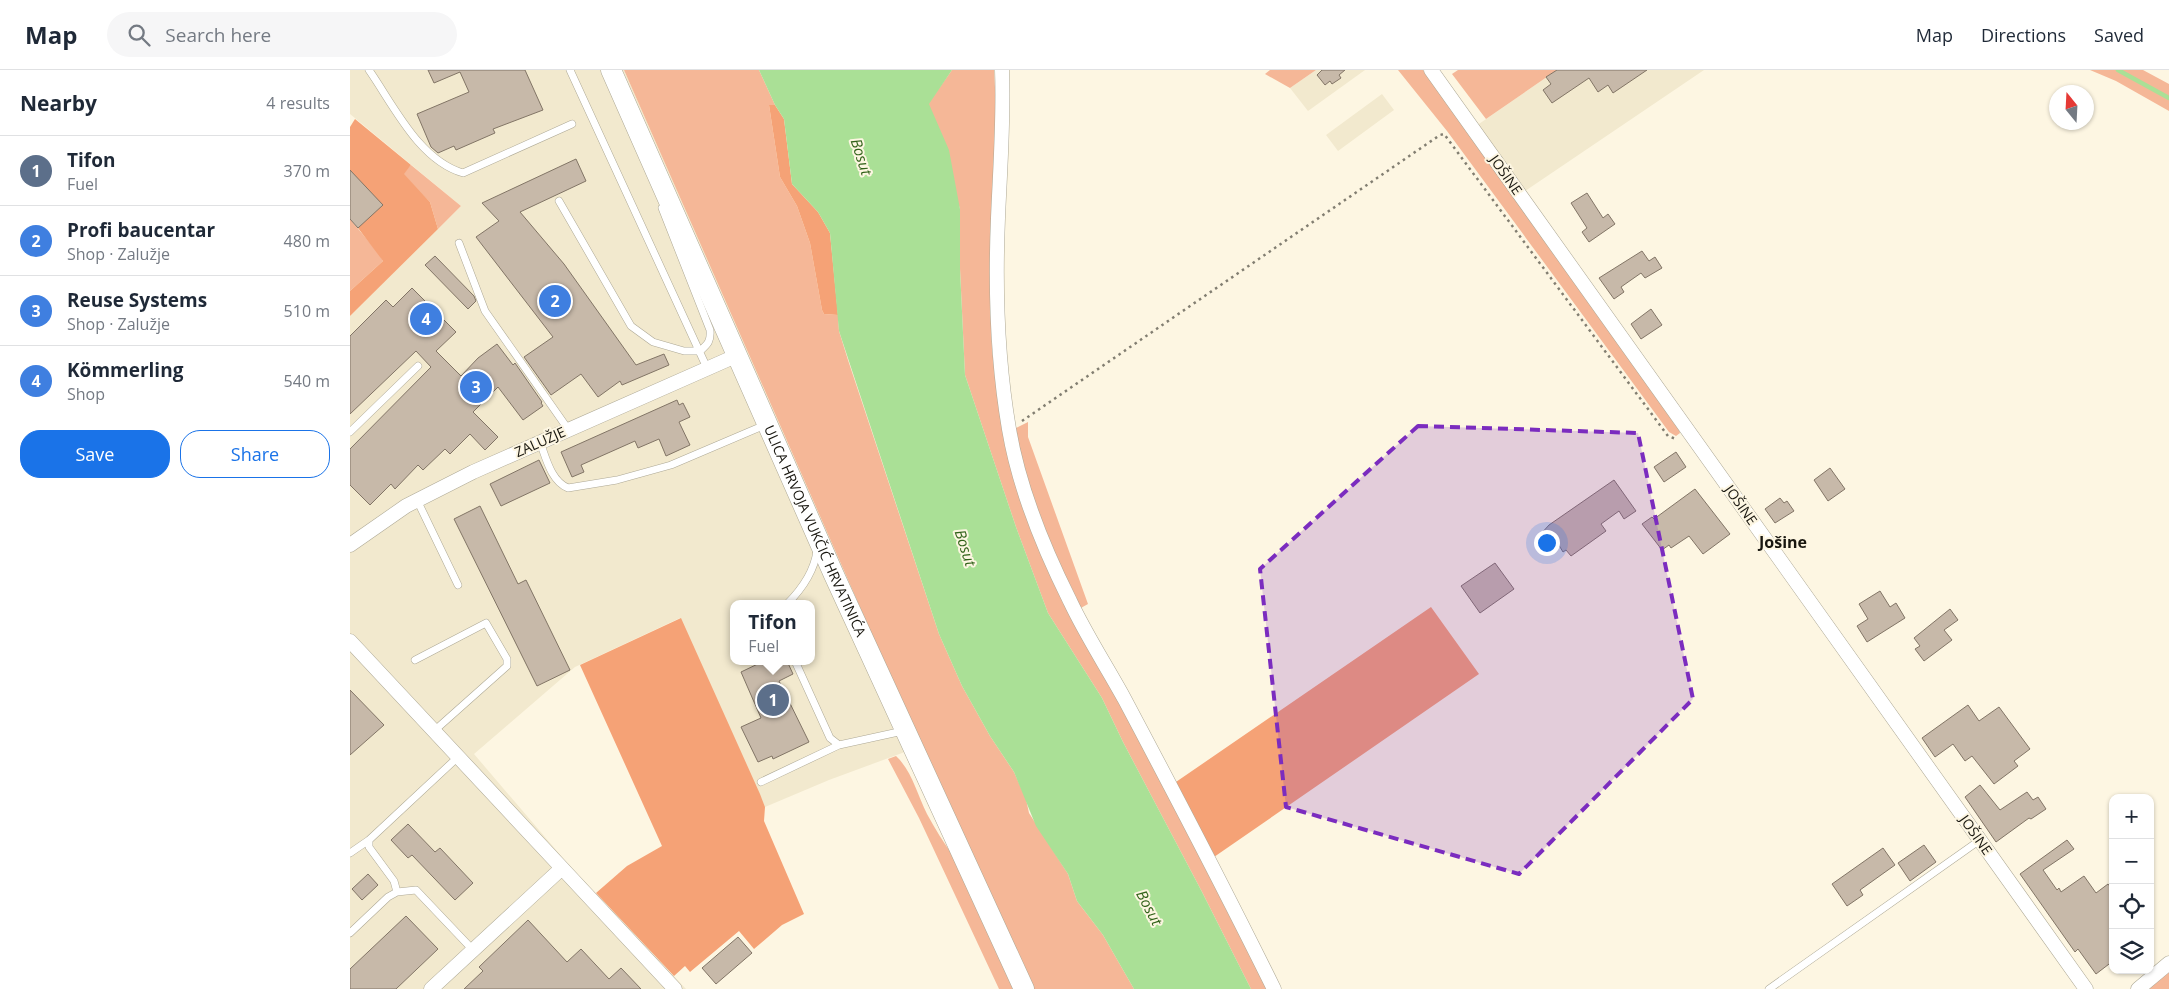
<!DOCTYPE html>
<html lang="en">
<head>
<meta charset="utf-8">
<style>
  :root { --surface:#fff; --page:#f6f6f7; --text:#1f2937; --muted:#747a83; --line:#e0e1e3; --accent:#1a73e8 }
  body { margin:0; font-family:"Open Sans",sans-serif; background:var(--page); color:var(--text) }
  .controls { position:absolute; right:15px; bottom:15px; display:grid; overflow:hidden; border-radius:10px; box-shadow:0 1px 4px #0004 }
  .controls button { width:45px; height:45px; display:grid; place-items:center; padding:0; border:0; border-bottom:1px solid var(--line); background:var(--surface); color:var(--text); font:25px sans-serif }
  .compass { position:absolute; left:1699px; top:15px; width:45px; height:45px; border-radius:50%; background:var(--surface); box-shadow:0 1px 4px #0004; rotate:342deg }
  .you { position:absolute; left:1196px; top:472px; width:18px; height:18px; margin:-12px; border:4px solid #fff; border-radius:50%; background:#1a73e8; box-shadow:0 0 0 8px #1a73e833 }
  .badge { display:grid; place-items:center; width:32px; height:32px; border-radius:50%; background:var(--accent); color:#fff; font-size:16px; font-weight:700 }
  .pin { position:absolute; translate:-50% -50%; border:2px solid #fff; box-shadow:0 1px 5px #0006 }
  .popup { position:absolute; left:380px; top:530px; width:85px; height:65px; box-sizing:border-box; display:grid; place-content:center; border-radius:10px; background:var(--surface); filter:drop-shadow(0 1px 4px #0005); font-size:16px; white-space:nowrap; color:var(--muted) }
  .popup b { font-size:19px; color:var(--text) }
  .popup::after { content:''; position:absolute; left:50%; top:100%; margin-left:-10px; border:10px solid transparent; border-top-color:var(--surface) }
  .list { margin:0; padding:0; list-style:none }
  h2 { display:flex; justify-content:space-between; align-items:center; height:65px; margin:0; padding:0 20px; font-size:21px }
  h2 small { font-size:16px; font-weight:400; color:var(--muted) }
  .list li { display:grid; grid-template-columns:32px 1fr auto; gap:15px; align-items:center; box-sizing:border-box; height:70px; padding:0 20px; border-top:1px solid var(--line) }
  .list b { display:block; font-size:19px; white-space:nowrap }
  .list p { margin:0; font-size:16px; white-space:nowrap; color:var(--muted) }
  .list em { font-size:16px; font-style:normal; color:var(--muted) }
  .actions { display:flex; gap:10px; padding:15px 20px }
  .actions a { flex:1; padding:11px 0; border:1px solid var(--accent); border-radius:20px; text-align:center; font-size:18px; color:var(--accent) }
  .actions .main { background:var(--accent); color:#fff }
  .icon { flex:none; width:28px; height:28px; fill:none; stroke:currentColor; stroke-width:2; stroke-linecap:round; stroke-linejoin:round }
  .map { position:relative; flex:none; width:1819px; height:919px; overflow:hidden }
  header { display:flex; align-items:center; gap:30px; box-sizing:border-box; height:70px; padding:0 25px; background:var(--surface); border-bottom:1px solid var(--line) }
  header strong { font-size:24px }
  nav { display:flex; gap:28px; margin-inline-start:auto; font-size:18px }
  .search { width:350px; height:45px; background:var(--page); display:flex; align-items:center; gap:12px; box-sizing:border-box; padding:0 18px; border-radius:28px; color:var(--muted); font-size:19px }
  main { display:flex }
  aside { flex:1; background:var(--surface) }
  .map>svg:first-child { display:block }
  .built { fill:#f2e9ce; fill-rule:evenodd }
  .green { fill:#f5b797 }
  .forest { fill:#f5a276 }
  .water { fill:#aae096 }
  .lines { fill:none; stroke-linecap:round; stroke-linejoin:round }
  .stream { stroke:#aae096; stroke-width:4.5 }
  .building { fill:#c7b9a9; stroke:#827566 }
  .lane-casing { stroke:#ada895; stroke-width:8 }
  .street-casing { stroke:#ada895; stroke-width:15 }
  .secondary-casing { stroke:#ada895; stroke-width:21 }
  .path { stroke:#827e71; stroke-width:2.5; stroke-dasharray:2.5 4; stroke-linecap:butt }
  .lane { stroke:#fff; stroke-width:7 }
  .street { stroke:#fff; stroke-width:14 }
  .secondary { stroke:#fff; stroke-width:20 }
  .marked { fill:#7b2cbf; fill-opacity:0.2; stroke:#7b2cbf; stroke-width:4; stroke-dasharray:10 6; stroke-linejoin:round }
  .labels { text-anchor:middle; stroke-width:4; stroke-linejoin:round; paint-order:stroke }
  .street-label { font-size:14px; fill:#18160f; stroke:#fdf6e2 }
  .water-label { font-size:15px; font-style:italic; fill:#316219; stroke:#fdf6e2 }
  .quarter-label { font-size:16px; font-weight:bold; fill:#18160f; stroke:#fdf6e2 }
</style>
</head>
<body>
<header>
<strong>Map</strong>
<div class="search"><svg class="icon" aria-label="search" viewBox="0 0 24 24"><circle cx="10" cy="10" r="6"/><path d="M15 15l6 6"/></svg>Search here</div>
<nav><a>Map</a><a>Directions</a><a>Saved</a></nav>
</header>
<main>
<aside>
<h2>Nearby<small>4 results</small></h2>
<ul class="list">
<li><span class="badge" style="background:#5c6f8a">1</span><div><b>Tifon</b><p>Fuel</p></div><em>370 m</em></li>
<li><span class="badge" style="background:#3f7fe0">2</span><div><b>Profi baucentar</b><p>Shop · Zalužje</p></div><em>480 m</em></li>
<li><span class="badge" style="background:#3f7fe0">3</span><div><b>Reuse Systems</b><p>Shop · Zalužje</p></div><em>510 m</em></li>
<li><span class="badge" style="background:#3f7fe0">4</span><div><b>Kömmerling</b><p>Shop</p></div><em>540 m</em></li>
</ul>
<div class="actions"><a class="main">Save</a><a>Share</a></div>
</aside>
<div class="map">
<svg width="1819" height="919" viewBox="0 0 1819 919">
  <rect width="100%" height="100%" fill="#fdf6e2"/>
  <path class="built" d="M0 0H274L571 676 479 710 415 737 330 548 225 597 124 684 218 794 336 919H0V246L111 136 0 44ZM384 534H462V591H384Z
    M966 0H1015L958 41 940 18Z
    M1207 0H1354L1172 123 1126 56Z
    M1032 24 1044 40 988 81 976 65Z"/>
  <path class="green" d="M274 0H409L425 35H419L430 107 447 136 460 173 472 240 474 244 488 245 489 261 498 290 589 564 612 616 640 666 664 702 676 729 679 743 718 804 727 831 753 865 784 919H681L571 676Z
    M602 0H644L647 53 640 224 642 279 651 349 723 547 819 726 918 919H901L851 820 773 672 752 628 698 543 666 457 615 305 610 199V139L578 34Z
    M920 0H966L940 18 915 4Z
    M1048 0H1073L1329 360 1330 363 1326 366 1319 362 1097 61Z
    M1108 0H1207L1136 49 1102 4Z
    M1740 0H1793L1819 14V41L1766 11Z
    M61 95 111 136 88 159 80 132 53 104Z
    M0 149 29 184 33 191 0 221Z
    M678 352V367L738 534 729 539 701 480 680 423 664 359Z
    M546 686C562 701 567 724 577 744 585 759 594 773 604 787L665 919H649L569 748 538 689Z
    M1819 898V919H1795Z"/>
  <path class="forest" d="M419 35H425L434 49 442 114 468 142 480 163 488 245 474 244 472 240 460 173 447 136 430 107Z
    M5 49 61 95 54 104 80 132 88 159 0 246V221L33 191 8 158 0 110V57Z
    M1081 537 1129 604 864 787 823 714Z
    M331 548 410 724 415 737 414 751 454 844 432 855 404 879 389 861 340 902 335 896 324 906 246 823 277 796 312 776 230 595Z"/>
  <path class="water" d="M409 0H602L579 34 599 80 610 139V199L615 305 666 457 698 543 752 628 773 672 851 820 901 919H784L753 865 727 831 718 804 686 756 664 702 640 666 612 616 589 564 489 261 480 163 468 142 442 114 434 49 425 35Z"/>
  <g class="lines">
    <path class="stream" d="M1768 0 1819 28"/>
  </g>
  <path class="building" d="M78 0H175L193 40 143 59 145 63 106 80 104 76 88 83 81 77 67 44 119 22 110 2 84 13Z
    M972 0H995L989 5 991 8 982 14 980 11 975 15 967 5Z
    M1207 0H1297L1263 23 1258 15 1248 22 1239 8 1202 33 1193 20 1201 14 1196 7Z
    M226 89 236 111 170 142 214 194 286 295 314 284 319 295 272 315 270 311 248 327 231 304 201 325 174 287 203 267 126 167 149 151 132 133Z
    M0 100 33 135 8 158 0 149Z
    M1237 123 1253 148 1258 144 1265 154 1239 172 1232 162 1237 158 1221 133Z
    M1292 181 1299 191 1305 187 1312 198 1295 208 1291 203 1271 217 1274 222 1264 229 1249 208Z
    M85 186 124 226 126 231 118 239 75 195Z
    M62 218 106 262 86 281 111 306 128 288 147 274 163 295 165 293 192 332 191 333 193 336 173 350 148 317 123 342 148 367 135 380 120 364 100 384 95 379 73 400 68 395 45 419 41 414 20 435 0 415V379L81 297 66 281 0 344V266L36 230 43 237Z
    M1301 239 1312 255 1291 269 1281 254Z
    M327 330 329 335 333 333 340 347 329 352 340 375 316 386 309 369 288 378 285 371 231 395 234 402 222 407 211 382Z
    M1326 382 1336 397 1314 412 1304 397Z
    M189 390 200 413 151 436 140 414Z
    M1480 398 1495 419 1478 431 1464 410Z
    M1264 410 1286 441 1274 449 1269 441 1251 454 1256 461 1221 486 1216 480 1213 482 1207 472 1194 474 1191 472 1189 466 1199 455Z
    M1345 419 1380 464 1353 484 1339 466 1321 478 1319 475 1312 480 1292 454 1302 447 1304 449Z
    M1430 428 1434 433 1437 431 1444 441 1425 453 1415 439Z
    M130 436 168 514 176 510 220 600 187 616 104 449Z
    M1145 493 1164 519 1130 543 1111 516Z
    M1530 521 1540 537 1546 533 1555 548 1517 572 1507 556 1518 549 1509 534Z
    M1600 539 1608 550 1594 560 1602 570 1574 591 1565 579 1570 576 1564 568Z
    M414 591H437L443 604 429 611 459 672 423 689 422 686 408 692 391 657 411 648 391 602Z
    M0 620 34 655 0 685Z
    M1618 635 1629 651 1649 637 1680 679 1664 691 1668 696 1644 714 1622 686 1615 691 1603 674 1585 687 1572 668Z
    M1630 715 1650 740 1677 722 1683 730 1688 727 1696 739 1681 749 1679 748 1646 772 1615 727Z
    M58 754 85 782 90 778 123 813 105 830 62 785 58 788 41 770Z
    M1717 770 1724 779 1693 800 1707 820 1709 818 1711 822 1734 806 1746 823 1758 814 1763 820V891L1746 904 1728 879 1725 882 1670 804Z
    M1574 775 1586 792 1560 811 1548 793Z
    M1533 778 1545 795 1510 820 1513 825 1497 836 1482 814Z
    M18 804 28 815 12 830 2 819Z
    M56 846 88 879 46 919H0V899Z
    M178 850 217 892 231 879 259 909 271 898 291 919H114L133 901 129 897Z
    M388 867 402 883 366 914 352 898Z"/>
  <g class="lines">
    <g class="lane-casing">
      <path id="lane" d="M19 0C44 36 69 90 113 103L222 54
        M220 0 357 298
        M209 131 281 256 303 272 334 281H350C358 274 361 271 360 260L312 138
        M109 173 135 241 218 359
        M0 362 68 296
        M190 372C196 388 201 411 218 418L267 410 321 395 415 355
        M67 430 108 515
        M437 534C452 519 464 502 467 481
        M65 590 136 553 157 589V596L84 661
        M445 591 480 668 489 675
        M411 712 489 675 553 661
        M0 783 19 770
        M47 822 44 811 19 777V770L108 687
        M0 863 38 827 47 822 66 820 123 880
        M1419 919 1630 770"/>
    </g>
    <g class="street-casing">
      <path id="street" d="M652 0C654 49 650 99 648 148 645 219 647 289 659 359 669 418 693 477 720 531 736 565 757 597 775 630 826 726 876 822 924 919
        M1081 0 1736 919
        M0 475 56 436 123 402 388 285
        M0 571 212 798 81 919
        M212 798 325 919
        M1788 919 1819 893"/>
    </g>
    <g class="secondary-casing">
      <g id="secondary">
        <path id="s1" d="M261 0 484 505 674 919"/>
      </g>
    </g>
    <path class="path" d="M672 351 1090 65 1094 64 1318 366 1326 369"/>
    <use href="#lane" class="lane"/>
    <use href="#street" class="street"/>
    <use href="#secondary" class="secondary"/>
  </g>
  <path class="marked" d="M1068 356 1288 363 1343 629 1169 804 936 737 910 499Z"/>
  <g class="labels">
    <g class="street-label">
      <text transform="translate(1156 105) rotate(55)" y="5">JOŠINE</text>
      <text transform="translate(190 372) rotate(-24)" y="5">ZALUŽJE</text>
      <text transform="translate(1391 435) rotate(55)" y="5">JOŠINE</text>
      <text dy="5" stroke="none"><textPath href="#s1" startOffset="504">ULICA HRVOJA VUKČIĆ HRVATINIĆA</textPath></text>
      <text transform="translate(1626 765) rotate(55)" y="5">JOŠINE</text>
    </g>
    <g class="water-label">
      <text transform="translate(511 87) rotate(72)" y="5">Bosut</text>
      <text transform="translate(615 478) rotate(72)" y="5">Bosut</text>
      <text transform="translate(799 838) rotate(62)" y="5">Bosut</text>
    </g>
    <g class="quarter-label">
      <text x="1433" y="478">Jošine</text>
    </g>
  </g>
</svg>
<div class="controls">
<button>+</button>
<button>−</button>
<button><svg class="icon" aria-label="locate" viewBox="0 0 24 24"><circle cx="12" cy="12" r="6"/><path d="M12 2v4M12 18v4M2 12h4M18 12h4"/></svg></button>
<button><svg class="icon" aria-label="layers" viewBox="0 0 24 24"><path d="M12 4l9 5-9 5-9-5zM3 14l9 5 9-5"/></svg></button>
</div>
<svg class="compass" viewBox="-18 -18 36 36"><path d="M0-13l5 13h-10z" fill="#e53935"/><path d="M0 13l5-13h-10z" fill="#747a83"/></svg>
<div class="you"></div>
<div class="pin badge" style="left:423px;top:630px;background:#5c6f8a">1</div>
<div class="popup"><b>Tifon</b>Fuel</div>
<div class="pin badge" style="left:205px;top:231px;background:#3f7fe0">2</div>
<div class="pin badge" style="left:126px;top:317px;background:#3f7fe0">3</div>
<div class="pin badge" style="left:76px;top:249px;background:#3f7fe0">4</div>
</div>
</main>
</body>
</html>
